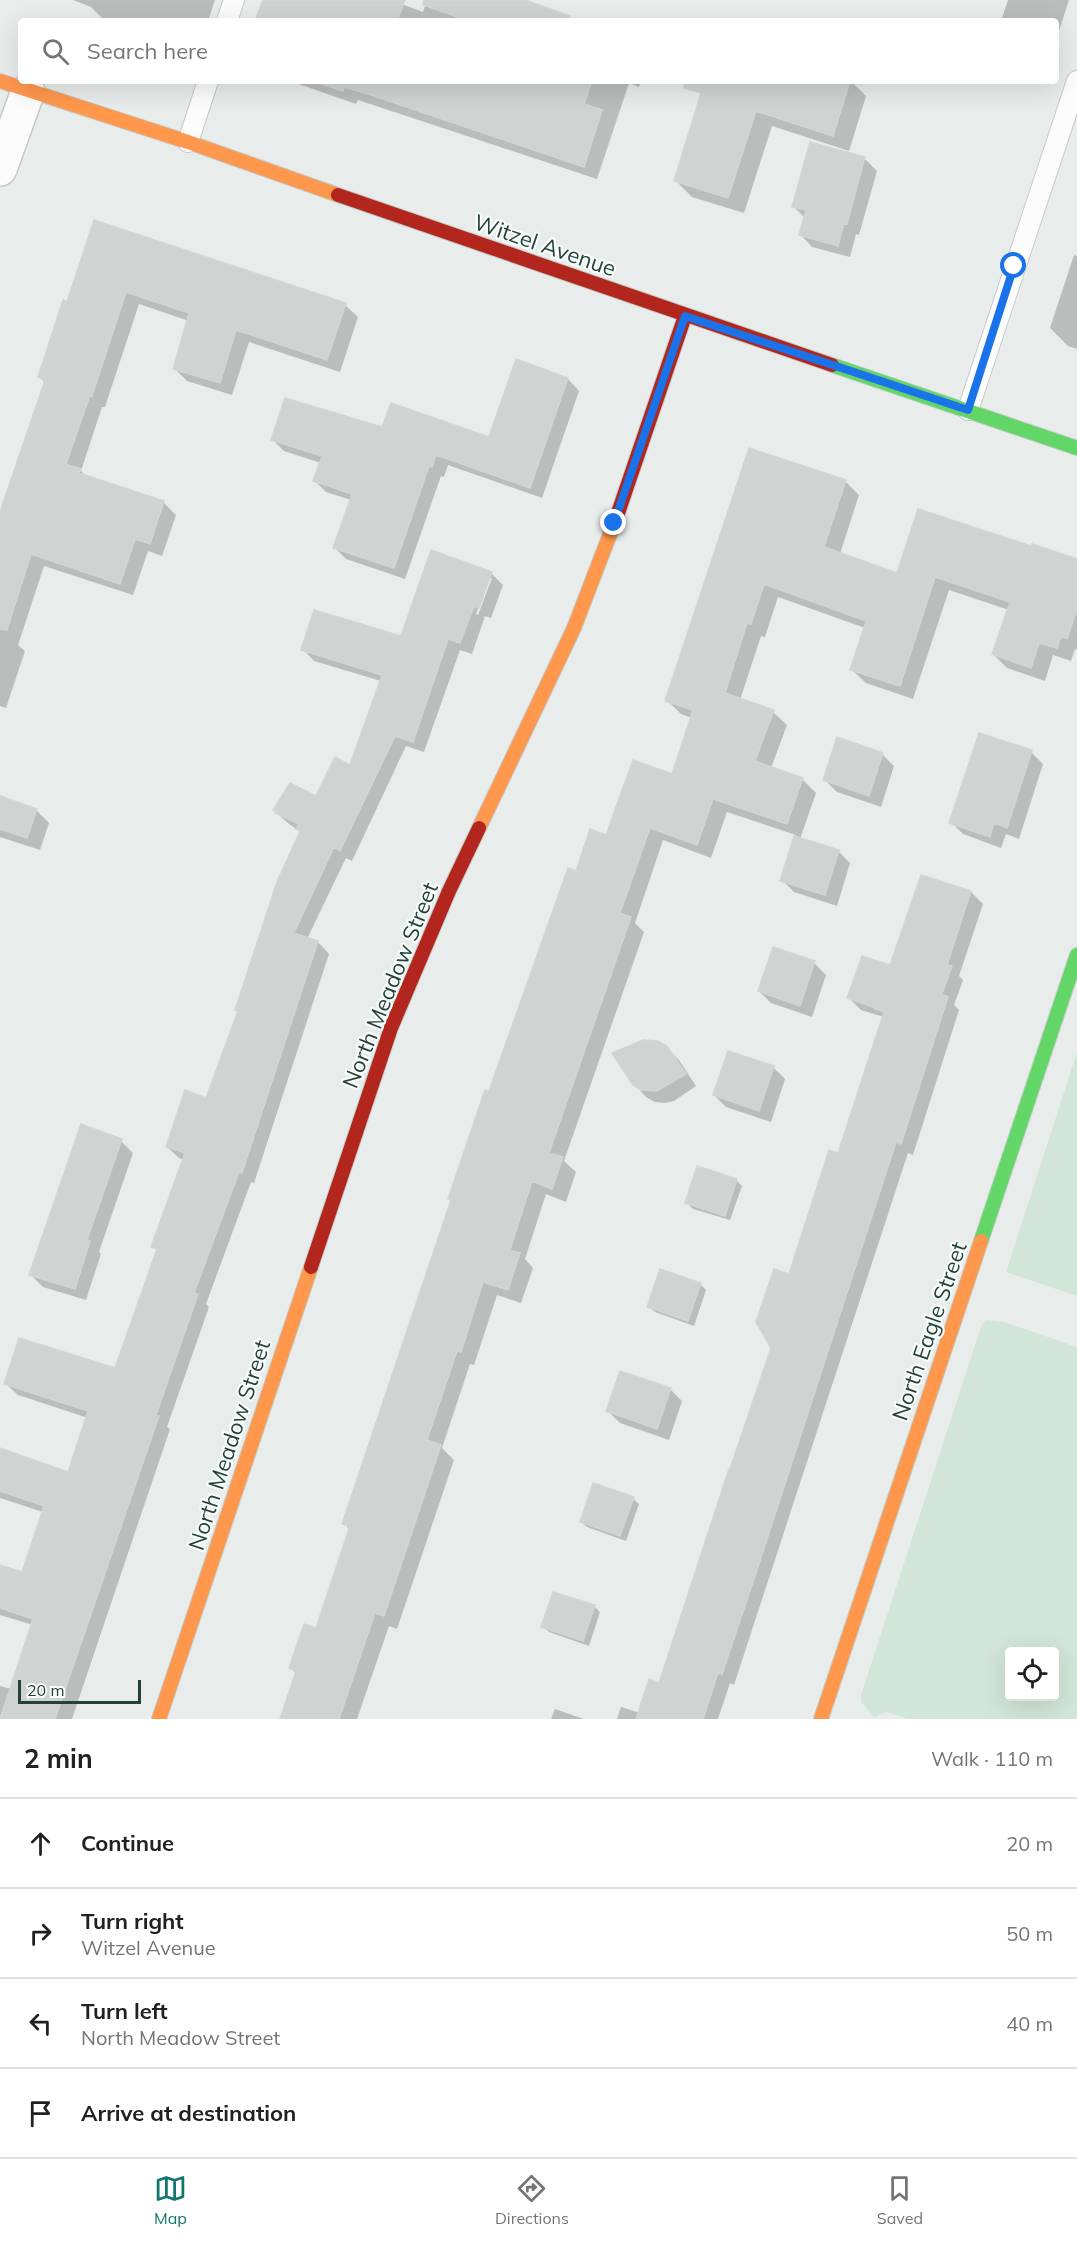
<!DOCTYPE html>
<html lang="en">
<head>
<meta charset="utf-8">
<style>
  :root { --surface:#fff; --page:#f6f6f6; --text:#202124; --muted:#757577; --line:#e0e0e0; --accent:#0f766e }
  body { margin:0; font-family:Mulish,sans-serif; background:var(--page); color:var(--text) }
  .controls { position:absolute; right:18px; bottom:18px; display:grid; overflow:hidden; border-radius:6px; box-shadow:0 6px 24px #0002 }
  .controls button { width:54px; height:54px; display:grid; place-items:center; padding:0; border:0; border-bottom:2px solid var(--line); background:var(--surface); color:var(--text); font:30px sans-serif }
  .scale { position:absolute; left:18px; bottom:15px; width:123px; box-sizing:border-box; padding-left:6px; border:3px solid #24423a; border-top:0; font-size:16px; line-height:21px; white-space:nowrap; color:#24423a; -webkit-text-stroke:4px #f7fbf9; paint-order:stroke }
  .stop { position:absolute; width:18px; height:18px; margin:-14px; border:4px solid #1a73e8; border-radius:50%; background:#fff }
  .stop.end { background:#1a73e8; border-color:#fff; box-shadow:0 2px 6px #0008 }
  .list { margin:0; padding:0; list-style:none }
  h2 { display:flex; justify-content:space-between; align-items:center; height:78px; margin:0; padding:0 24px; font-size:26px }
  h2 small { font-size:20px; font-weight:400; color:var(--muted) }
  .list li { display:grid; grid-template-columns:39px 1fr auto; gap:18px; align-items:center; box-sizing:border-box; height:90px; padding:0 24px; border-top:2px solid var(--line) }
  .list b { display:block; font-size:22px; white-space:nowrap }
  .list p { margin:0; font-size:20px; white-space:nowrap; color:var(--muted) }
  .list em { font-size:20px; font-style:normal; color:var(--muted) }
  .icon { flex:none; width:33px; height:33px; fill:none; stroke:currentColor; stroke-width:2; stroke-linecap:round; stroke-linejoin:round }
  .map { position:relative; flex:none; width:1077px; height:1719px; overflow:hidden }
  .search { position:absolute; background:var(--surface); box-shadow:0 6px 24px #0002; left:18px; right:18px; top:18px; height:66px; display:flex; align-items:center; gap:15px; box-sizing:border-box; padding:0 21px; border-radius:6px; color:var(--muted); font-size:22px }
  .sheet { height:438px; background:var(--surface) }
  nav { display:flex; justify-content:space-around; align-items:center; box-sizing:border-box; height:84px; border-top:2px solid var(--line); background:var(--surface); font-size:16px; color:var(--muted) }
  nav a { display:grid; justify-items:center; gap:3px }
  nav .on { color:var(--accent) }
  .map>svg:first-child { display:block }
  .green { fill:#d1e6d8; fill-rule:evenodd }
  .shadow { fill:#0003; fill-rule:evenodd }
  .building { fill:#cfd4d2; stroke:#d1d6d4; stroke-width:1.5 }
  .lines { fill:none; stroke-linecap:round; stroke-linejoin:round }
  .lane-casing { stroke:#c5cac8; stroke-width:22 }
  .street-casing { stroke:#c5cac8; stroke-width:36 }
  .fast-casing { stroke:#c3cbc8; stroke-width:16 }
  .slow-casing { stroke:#c3cbc8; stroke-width:16 }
  .jam-casing { stroke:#c3cbc8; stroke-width:16 }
  .lane { stroke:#fcfcfc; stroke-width:20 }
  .street { stroke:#fcfcfc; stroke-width:33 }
  .fast { stroke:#63d668; stroke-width:14 }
  .slow { stroke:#ff974d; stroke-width:14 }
  .jam { stroke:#b3261e; stroke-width:14 }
  .route { stroke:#1a73e8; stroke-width:8 }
  .labels { text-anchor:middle; stroke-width:4.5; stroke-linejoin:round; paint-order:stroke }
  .street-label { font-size:22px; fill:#24423a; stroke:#f7fbf9 }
</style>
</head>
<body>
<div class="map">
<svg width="1077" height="1719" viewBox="0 0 1077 1719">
  <rect width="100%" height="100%" fill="#e8edeb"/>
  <path class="green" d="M1077 1052V1296L1006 1272Z
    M986 1320 1004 1322 1077 1347V1719H908L887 1712 874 1717 861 1702V1695L982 1324ZM1010 1652H1054V1696H1010Z"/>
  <path class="shadow" d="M73 0H215L208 21H111L102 18 91 7Z
    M264 0H391L423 12 427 0H518L579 21H257Z
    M1008 0H1069L1056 40V21H1001Z
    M290 81H641L639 87 629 83 597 179 358 100 356 104Z
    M706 81H851L866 96 849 151 772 126 744 213 692 197 676 181Z
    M811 144 865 159 877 171 859 235 856 234 850 257 812 247 801 235 805 218 794 207Z
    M95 221 345 305 358 317 340 372 249 342 232 395 187 381 174 368 189 321 139 304 105 407H102L81 471 87 477 163 502 176 515 162 556 148 551 133 595 44 566 18 645 25 651 6 708 0 706V517L45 383 40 377 68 303Z
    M1074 255 1077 256V349L1068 346 1050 328Z
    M517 361 568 379 579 391 542 498 448 465 444 477 441 476 405 579 346 559 335 548 351 500 326 492 315 481 321 463 284 451 273 440 383 428 490 439Z
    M845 481 859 495 840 554 898 574 1032 548 1077 560V650L1075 649 1071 661 1053 655 1045 681 1007 668 993 654 1009 610 949 590 913 699 866 683 852 670 865 628 778 597 765 637 761 636 740 700 773 712 787 725 771 768 802 779 816 793 800 839 838 851 850 863 837 906 794 892 782 880 796 835 727 812 711 858 663 840 635 923 644 932 564 1161 576 1172 566 1202 546 1194 525 1259 533 1268 521 1303 497 1295 474 1365 470 1364 442 1448 454 1460 397 1629 389 1626 357 1719H282L297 1674 290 1668 317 1630 350 1530 344 1523 452 1202 450 1199 577 873 607 837 673 776 692 718 681 714 667 700Z
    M491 573 503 585 491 618 485 616 472 654 460 650 424 752 406 746 352 861 346 858 307 939 318 942 329 954 254 1183 251 1182 206 1304 209 1307 167 1427 170 1429 72 1719H0V1686L11 1689 33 1625 0 1615V1566L23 1574 43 1512 0 1498V1449L69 1474 88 1418 18 1395 6 1384 116 1370 158 1252 153 1246 184 1160 179 1158 167 1147 207 1100 239 1012 236 1009 301 832 289 824 277 813 317 798 351 767 381 681 314 661 303 649 401 638ZM488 578H492L478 615 476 614Z
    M1031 752 1043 764 1019 839 1006 834 1001 848 963 834 951 822Z
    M882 754 894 766 881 807 837 792 825 780Z
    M0 798 36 810 49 823 40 850 0 837Z
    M971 892 983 904 959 976 963 980 954 1005 959 1010 913 1155 908 1153 734 1685 730 1683 718 1719H617L621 1707 640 1713 659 1684 773 1348 790 1276 839 1155 884 1017 861 1010 849 998 891 967Z
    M814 963 826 975 812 1017 771 1003 759 991Z
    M666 1047 679 1060 696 1086 674 1101 665 1103 655 1102 646 1097 634 1084Z
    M773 1067 785 1079 771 1122 726 1107 714 1095Z
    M121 1141 133 1153 99 1252 101 1254 86 1300 43 1287 31 1275Z
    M736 1180 742 1186 730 1220 693 1209 687 1203Z
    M700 1284 706 1290 694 1326 655 1312 649 1307Z
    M670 1389 682 1401 669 1440 620 1423 608 1411Z
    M633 1499 639 1504 626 1541 587 1527 581 1522Z
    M554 1594 595 1607 600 1612 589 1646 549 1632 543 1627Z
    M555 1709 584 1719H551Z"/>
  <path class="building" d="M263 0H405L397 21H255Z
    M424 0H525L570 16 569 21H469L423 5Z
    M313 81H592L584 104 602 110 584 167 371 95 344 87 343 91Z
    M685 81H850L833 136 756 111 728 198 674 181 701 93 684 88Z
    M810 142 865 157 847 224 844 223 838 246 799 235 806 210 792 207Z
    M94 220 346 303 327 360 236 330 220 383 173 369 189 313 126 292 92 396 90 395 66 464 81 469 79 473 164 501 150 544 135 539 120 584 31 554 7 630 0 629V512L45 380 38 377 63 300 67 302Z
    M516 359 568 378 530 488 436 455 432 467 429 466 394 568 333 548 352 494 313 481 322 456 271 440 285 398 382 427 391 403 489 437Z
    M749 448 846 480 824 547 897 573 918 509 1031 546 1032 544 1077 559V609L1067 639 1061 636 1057 648 1039 643 1031 668 992 654 1010 602 935 577 900 686 850 670 866 621 764 584 751 624 747 623 725 693 774 710 755 761 803 778 787 824 713 799 697 845 650 828 620 913 631 917 549 1153 563 1157 552 1189 532 1181 510 1250 520 1253 508 1290 483 1282 461 1352 457 1351 427 1440 441 1445 384 1616 375 1613 339 1719H280L296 1671 289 1668 304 1624 316 1628 350 1526 342 1524 451 1200 448 1199 485 1090 489 1091 568 868 576 871 590 829 606 835 633 760 672 774 693 710 665 701Z
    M431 550 492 572 479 608 474 606 460 643 448 639 413 742 395 736 340 851 334 847 294 933 318 941 242 1173 239 1172 194 1293 198 1294 156 1415 159 1416 55 1719H0L33 1619 0 1608V1565L22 1572 44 1506 0 1491V1448L68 1472 88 1411 4 1384 19 1338 115 1368 157 1249 151 1247 185 1153 166 1147 185 1090 206 1098 238 1011 235 1010 277 882 300 831 296 829 299 824 275 813 276 811 273 810 290 783 316 796 335 757 350 765 382 675 301 650 314 610 401 636Z
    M979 733 1032 750 1007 828 994 823 990 837 949 823Z
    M837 737 883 753 869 796 823 780Z
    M0 796 37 809 27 838 0 829Z
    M794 836 839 850 825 895 780 881Z
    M921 875 971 891 947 965 952 966 942 994 948 997 901 1144 896 1142 757 1570 722 1674 718 1673 703 1719H636L649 1679 659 1683 729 1469H730L771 1348 756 1322 774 1269 789 1274 829 1150 838 1153 884 1012 875 1009 876 1008 847 998 862 956 890 965Z
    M773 947 815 961 800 1006 758 991Z
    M643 1040 658 1041 667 1046 686 1074 657 1091 641 1090 633 1085 612 1053Z
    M728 1051 774 1066 759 1111 713 1095Z
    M81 1124 122 1139 87 1240 90 1241 75 1289 29 1275Z
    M697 1166 737 1179 725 1216 685 1203Z
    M660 1269 701 1283 688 1321 647 1307Z
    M620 1371 671 1388 657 1429 606 1411Z
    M593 1483 634 1497 620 1536 580 1522Z
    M553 1592 595 1605 583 1641 541 1627Z"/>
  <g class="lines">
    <g class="lane-casing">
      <path id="lane" d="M227 21 234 0
        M188 142 208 81
        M968 410 1077 81"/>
    </g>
    <g class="street-casing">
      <path id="street" d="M0 169 28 91"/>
    </g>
    <g class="fast-casing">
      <path id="fast" d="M832 365 1077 448
        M981 1241 1077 955"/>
    </g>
    <g class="slow-casing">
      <path id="slow" d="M0 81 188 142 338 195
        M479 828 574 628 617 516
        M159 1719 311 1267
        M821 1719 981 1241"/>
    </g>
    <g class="jam-casing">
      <path id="jam" d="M338 195 832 365
        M617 516 685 316
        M311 1267 391 1028 449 891 479 828"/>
    </g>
    <use href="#lane" class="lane"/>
    <use href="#street" class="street"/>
    <use href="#fast" class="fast"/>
    <use href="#slow" class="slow"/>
    <use href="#jam" class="jam"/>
  </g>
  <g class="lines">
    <path class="route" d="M614 523 685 316 968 410 1014 266"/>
  </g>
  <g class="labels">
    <g class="street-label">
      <text transform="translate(545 245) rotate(19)" y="8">Witzel Avenue</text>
      <text transform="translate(390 985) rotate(-68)" y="8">North Meadow Street</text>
      <text transform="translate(929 1331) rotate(-71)" y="8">North Eagle Street</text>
      <text transform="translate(229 1445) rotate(-72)" y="8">North Meadow Street</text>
    </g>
  </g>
</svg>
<div class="controls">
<button><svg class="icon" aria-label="locate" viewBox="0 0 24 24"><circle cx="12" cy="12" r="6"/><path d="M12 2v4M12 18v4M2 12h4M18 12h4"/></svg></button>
</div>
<div class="scale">20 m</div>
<div class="stop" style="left:1014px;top:266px"></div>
<div class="stop end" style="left:614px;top:523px"></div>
<div class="search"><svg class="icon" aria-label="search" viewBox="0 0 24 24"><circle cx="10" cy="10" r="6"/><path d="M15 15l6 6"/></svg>Search here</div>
</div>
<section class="sheet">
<h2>2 min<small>Walk · 110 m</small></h2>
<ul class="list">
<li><svg class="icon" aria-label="ahead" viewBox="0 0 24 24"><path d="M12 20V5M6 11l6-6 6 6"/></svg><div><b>Continue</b></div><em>20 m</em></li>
<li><svg class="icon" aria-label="right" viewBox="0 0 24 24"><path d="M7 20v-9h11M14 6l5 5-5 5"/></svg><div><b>Turn right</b><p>Witzel Avenue</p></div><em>50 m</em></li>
<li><svg class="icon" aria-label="left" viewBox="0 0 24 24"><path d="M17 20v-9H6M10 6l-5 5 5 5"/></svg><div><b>Turn left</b><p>North Meadow Street</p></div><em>40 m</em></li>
<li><svg class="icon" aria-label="arrive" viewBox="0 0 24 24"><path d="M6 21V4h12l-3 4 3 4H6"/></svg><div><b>Arrive at destination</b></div></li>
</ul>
</section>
<nav>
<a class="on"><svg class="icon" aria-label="map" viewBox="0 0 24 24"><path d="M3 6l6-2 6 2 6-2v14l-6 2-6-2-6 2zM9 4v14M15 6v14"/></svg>Map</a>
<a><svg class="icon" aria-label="directions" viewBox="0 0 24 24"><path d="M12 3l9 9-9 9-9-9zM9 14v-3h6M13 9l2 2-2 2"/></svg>Directions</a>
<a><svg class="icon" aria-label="saved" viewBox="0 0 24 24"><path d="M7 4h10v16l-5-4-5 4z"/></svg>Saved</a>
</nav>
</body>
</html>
